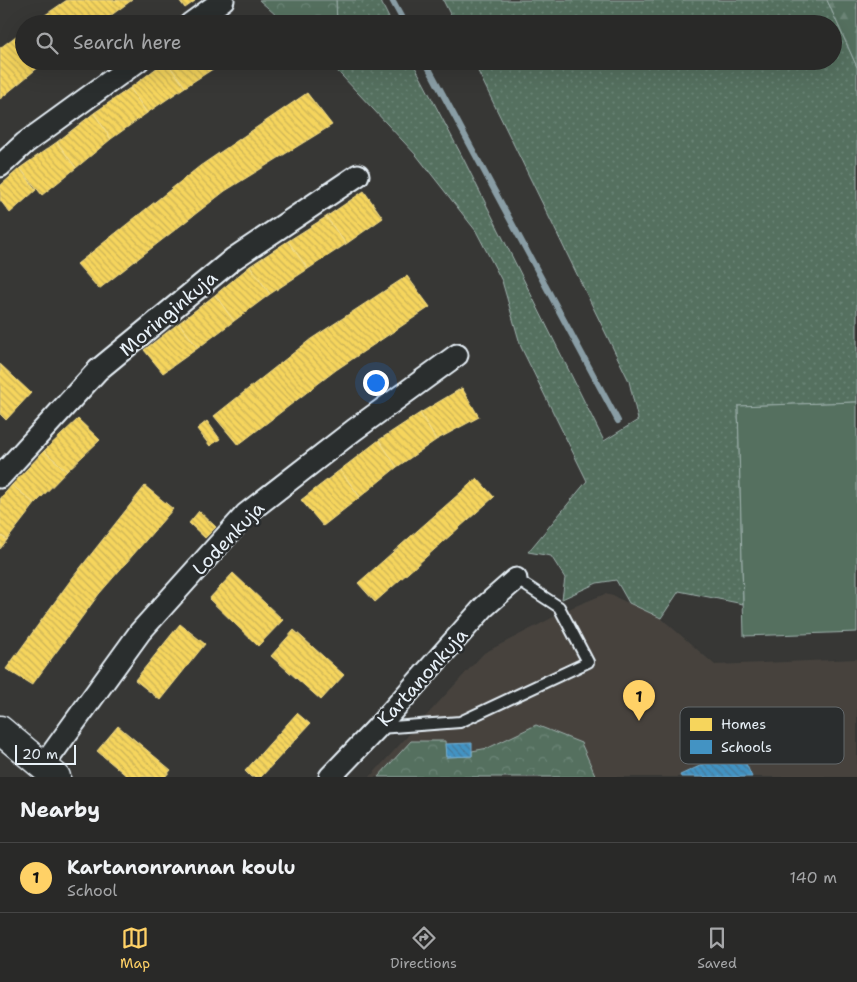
<!DOCTYPE html>
<html lang="en">
<head>
<meta charset="utf-8">
<style>
  :root { --surface:#292928; --page:#313130; --text:#f1f3f6; --muted:#a5a6a8; --line:#454545; --accent:#ffd166 }
  body { margin:0; font-family:"Shantell Sans",sans-serif; background:var(--page); color:var(--text) }
  .scale { position:absolute; left:15px; bottom:12px; width:61px; box-sizing:border-box; padding-left:5px; border:2px solid #e8f1f8; border-top:0; font-size:14px; line-height:18px; white-space:nowrap; color:#e8f1f8; -webkit-text-stroke:4px #2a2d2e; paint-order:stroke }
  .you { position:absolute; left:375px; top:382px; width:18px; height:18px; margin:-12px; border:4px solid #fff; border-radius:50%; background:#1a73e8; box-shadow:0 0 0 8px #1a73e833 }
  .badge { display:grid; place-items:center; width:32px; height:32px; border-radius:50%; background:var(--accent); color:#111; font-size:16px; font-weight:700 }
  .pin { position:absolute; translate:-50% -41px; filter:drop-shadow(0 1px 2px #0008) }
  .pin::after { content:''; position:absolute; top:26px; width:18px; height:15px; background:inherit; clip-path:polygon(0 0,100% 0,50% 100%) }
  .list { margin:0; padding:0; list-style:none }
  h2 { display:flex; justify-content:space-between; align-items:center; height:65px; margin:0; padding:0 20px; font-size:21px }
  h2 small { font-size:16px; font-weight:400; color:var(--muted) }
  .list li { display:grid; grid-template-columns:32px 1fr auto; gap:15px; align-items:center; box-sizing:border-box; height:70px; padding:0 20px; border-top:1px solid var(--line) }
  .list b { display:block; font-size:19px; white-space:nowrap }
  .list p { margin:0; font-size:16px; white-space:nowrap; color:var(--muted) }
  .list em { font-size:16px; font-style:normal; color:var(--muted) }
  .icon { flex:none; width:28px; height:28px; fill:none; stroke:currentColor; stroke-width:2; stroke-linecap:round; stroke-linejoin:round }
  .map { position:relative; flex:none; width:857px; height:777px; overflow:hidden }
  .search { position:absolute; background:var(--surface); box-shadow:0 5px 20px #0002; left:15px; right:15px; top:15px; height:55px; display:flex; align-items:center; gap:12px; box-sizing:border-box; padding:0 18px; border-radius:28px; color:var(--muted); font-size:19px }
  .sheet { height:135px; background:var(--surface) }
  nav { display:flex; justify-content:space-around; align-items:center; box-sizing:border-box; height:70px; border-top:1px solid var(--line); background:var(--surface); font-size:14px; color:var(--muted) }
  nav a { display:grid; justify-items:center; gap:2px }
  nav .on { color:var(--accent) }
  .map>svg:first-child { display:block }
  .built { fill:#47433e }
  .grass { fill:url(#grass-dots); stroke:#9eb0ac }
  .forest { fill:url(#forest-firs); stroke:#9eb0ac }
  .park { fill:url(#park-crowns); stroke:#9eb0ac }
  .pitch { fill:#54705f; stroke:#9eb0ac }
  .homes { fill:url(#homes-back-hatch); stroke:#f2dd8b }
  .schools { fill:url(#schools-back-hatch); stroke:#74afd3 }
  .lines { fill:none; stroke-linecap:round; stroke-linejoin:round }
  .stream { stroke:#899da5; stroke-width:6 }
  .lane-casing { stroke:#e8f1f8; stroke-width:14 }
  .street-casing { stroke:#e8f1f8; stroke-width:25 }
  .secondary-casing { stroke:#e8f1f8; stroke-width:31 }
  .lane { stroke:#2a2d2e; stroke-width:10 }
  .street { stroke:#2a2d2e; stroke-width:21 }
  .secondary { stroke:#2a2d2e; stroke-width:28 }
  .labels { text-anchor:middle; stroke-width:5; stroke-linejoin:round; paint-order:stroke }
  .street-label { font-size:19px; fill:#e8f1f8; stroke:#2a2d2e }
  .key { fill:#2a2d2e; stroke:#63686b; stroke-width:1 }
  .key-label { font-size:14px; fill:#e8f1f8 }
</style>
</head>
<body>
<div class="map">
<svg width="857" height="777" viewBox="0 0 857 777">
  <defs>
    <pattern id="grass-dots" width="8" height="8" patternUnits="userSpaceOnUse" patternTransform="scale(1.25)"><rect width="8" height="8" fill="#54705f"/><path d="M2 2h.1M6 6h.1" fill="none" stroke="#6d8577" stroke-width="1.8" stroke-linecap="round"/></pattern>
    <pattern id="forest-firs" width="22" height="20" patternUnits="userSpaceOnUse" patternTransform="scale(1.25)"><rect width="22" height="20" fill="#54705f"/><path d="M5 1l3.5 6h-7zM16 11l3.5 6h-7z" fill="#6d8577"/></pattern>
    <pattern id="park-crowns" width="20" height="18" patternUnits="userSpaceOnUse" patternTransform="scale(1.25)"><rect width="20" height="18" fill="#54705f"/><path d="M2 6a3 3 0 1 1 6 0M12 15a3 3 0 1 1 6 0" fill="none" stroke="#6d8577"/></pattern>
    <pattern id="homes-back-hatch" width="6" height="6" patternUnits="userSpaceOnUse" patternTransform="scale(1.25)"><rect width="6" height="6" fill="#f6d55c"/><path d="M-1 5l2 2M0 0l6 6M5-1l2 2" fill="none" stroke="#cab258"/></pattern>
    <pattern id="schools-back-hatch" width="6" height="6" patternUnits="userSpaceOnUse" patternTransform="scale(1.25)"><rect width="6" height="6" fill="#4393c3"/><path d="M-1 5l2 2M0 0l6 6M5-1l2 2" fill="none" stroke="#447999"/></pattern>
  </defs>
  <rect width="100%" height="100%" fill="#373735"/>
  <filter id="ink" filterUnits="userSpaceOnUse"><feTurbulence type="fractalNoise" baseFrequency=".02" numOctaves="2"/><feDisplacementMap in="SourceGraphic" scale="10" xChannelSelector="R" yChannelSelector="G"/><feConvolveMatrix kernelMatrix="1 2 1 2 8 2 1 2 1" color-interpolation-filters="sRGB"/></filter>
  <g filter="url(#ink)">
    <path class="built" d="M605 594 613 596 661 618 715 665 857 659V777H370L484 653 573 607Z"/>
    <path class="grass" d="M336 0H380L392 24H337Z
      M443 0H827L857 67V402L738 406 743 604 679 591 661 618 629 603 616 580 597 583 562 599 565 578 551 556 528 552 587 481 521 347 502 281 476 231 417 156 328 61H412L464 160 604 441 638 420 629 381 473 61H833V24H455Z"/>
    <path class="forest" d="M827 0H857V67Z"/>
    <path class="park" d="M259 0H336L337 24H286Z
      M536 725 581 743 596 777H378L411 741H445L446 757 472 756V751L488 748Z"/>
    <path class="pitch" d="M857 402V632L744 636 738 406Z"/>
    <path class="homes" d="M67 0H132L99 24H32Z
      M179 0H194L195 1 185 8Z
      M243 14 249 24H226Z
      M24 30V61H46L0 99V48Z
      M166 61H221L222 63 185 87Z
      M166 61 185 87 147 113 130 88Z
      M130 88 147 113 111 139 94 113Z
      M307 93 332 125 225 191 99 289 77 264 200 166Z
      M94 113 111 139 76 168 57 142Z
      M57 142 76 168 42 195 20 168Z
      M20 168 36 190 10 213 0 200V186Z
      M364 191 383 218 346 244 326 217Z
      M326 217 346 244 308 269 288 241Z
      M288 241 308 269 270 294 250 266Z
      M250 266 270 294 234 321 215 295Z
      M407 276 430 307 336 370 238 445 214 416 311 339Z
      M215 295 234 321 198 348 179 323Z
      M179 323 198 348 163 373 144 350Z
      M0 364 31 393 6 420 0 414Z
      M462 388 479 417 436 440 420 413Z
      M420 413 436 440 397 467 379 440Z
      M78 419 100 440 67 471 44 451Z
      M207 421 220 439 210 446 197 429Z
      M379 440 397 467 360 497 340 470Z
      M44 451 67 471 35 504 12 485Z
      M340 470 360 497 323 526 301 500Z
      M477 478 494 497 375 602 358 583Z
      M12 485 35 504 7 540 0 535V499Z
      M145 486 173 509 99 594 32 685 6 669 70 581Z
      M199 511 216 527 205 538 189 523Z
      M0 535 7 540 0 549Z
      M233 573 283 620 258 646 209 599Z
      M180 624 205 644 160 700 135 680Z
      M294 630 344 675 321 700 271 656Z
      M297 713 310 724 261 777H251L245 771Z
      M118 726 171 770 165 777H128L97 751Z"/>
    <path class="schools" d="M472 743V756L446 757 445 744Z
      M739 748 752 777H681L680 775Z"/>
    <g class="lines">
      <path class="stream" d="M392 0 405 24
        M425 61 618 421"/>
      <g class="lane-casing">
        <path id="lane" d="M379 728 460 722 588 662 559 607 516 579"/>
      </g>
      <g class="street-casing">
        <path id="street" d="M190 24 223 0
          M0 166 25 143 138 61
          M0 477 98 370 233 259 358 175
          M43 766 140 632 246 514 354 430 457 355
          M330 777 376 729 484 607 516 579"/>
      </g>
      <g class="secondary-casing">
        <path id="secondary" d="M0 730 56 777"/>
      </g>
      <use href="#lane" class="lane"/>
      <use href="#street" class="street"/>
      <use href="#secondary" class="secondary"/>
    </g>
  </g>
  <g class="labels">
    <g class="street-label">
      <text transform="translate(168 313) rotate(-40)" y="7">Moringinkuja</text>
      <text transform="translate(228 538) rotate(-46)" y="7">Lodenkuja</text>
      <text transform="translate(422 677) rotate(-48)" y="7">Kartanonkuja</text>
    </g>
  </g>
  <rect x="680" y="707" width="164" height="57" rx="8" class="key"/>
  <rect x="690" y="718" width="22" height="13" fill="#f6d55c"/>
  <rect x="690" y="740" width="22" height="14" fill="#4393c3"/>
  <g class="key-label">
    <text x="721" y="729">Homes</text>
    <text x="721" y="752">Schools</text>
  </g>
</svg>
<div class="scale">20 m</div>
<div class="you"></div>
<div class="pin badge" style="left:639px;top:721px">1</div>
<div class="search"><svg class="icon" aria-label="search" viewBox="0 0 24 24"><circle cx="10" cy="10" r="6"/><path d="M15 15l6 6"/></svg>Search here</div>
</div>
<section class="sheet">
<h2>Nearby<small></small></h2>
<ul class="list">
<li><span class="badge">1</span><div><b>Kartanonrannan koulu</b><p>School</p></div><em>140 m</em></li>
</ul>
</section>
<nav>
<a class="on"><svg class="icon" aria-label="map" viewBox="0 0 24 24"><path d="M3 6l6-2 6 2 6-2v14l-6 2-6-2-6 2zM9 4v14M15 6v14"/></svg>Map</a>
<a><svg class="icon" aria-label="directions" viewBox="0 0 24 24"><path d="M12 3l9 9-9 9-9-9zM9 14v-3h6M13 9l2 2-2 2"/></svg>Directions</a>
<a><svg class="icon" aria-label="saved" viewBox="0 0 24 24"><path d="M7 4h10v16l-5-4-5 4z"/></svg>Saved</a>
</nav>
</body>
</html>
